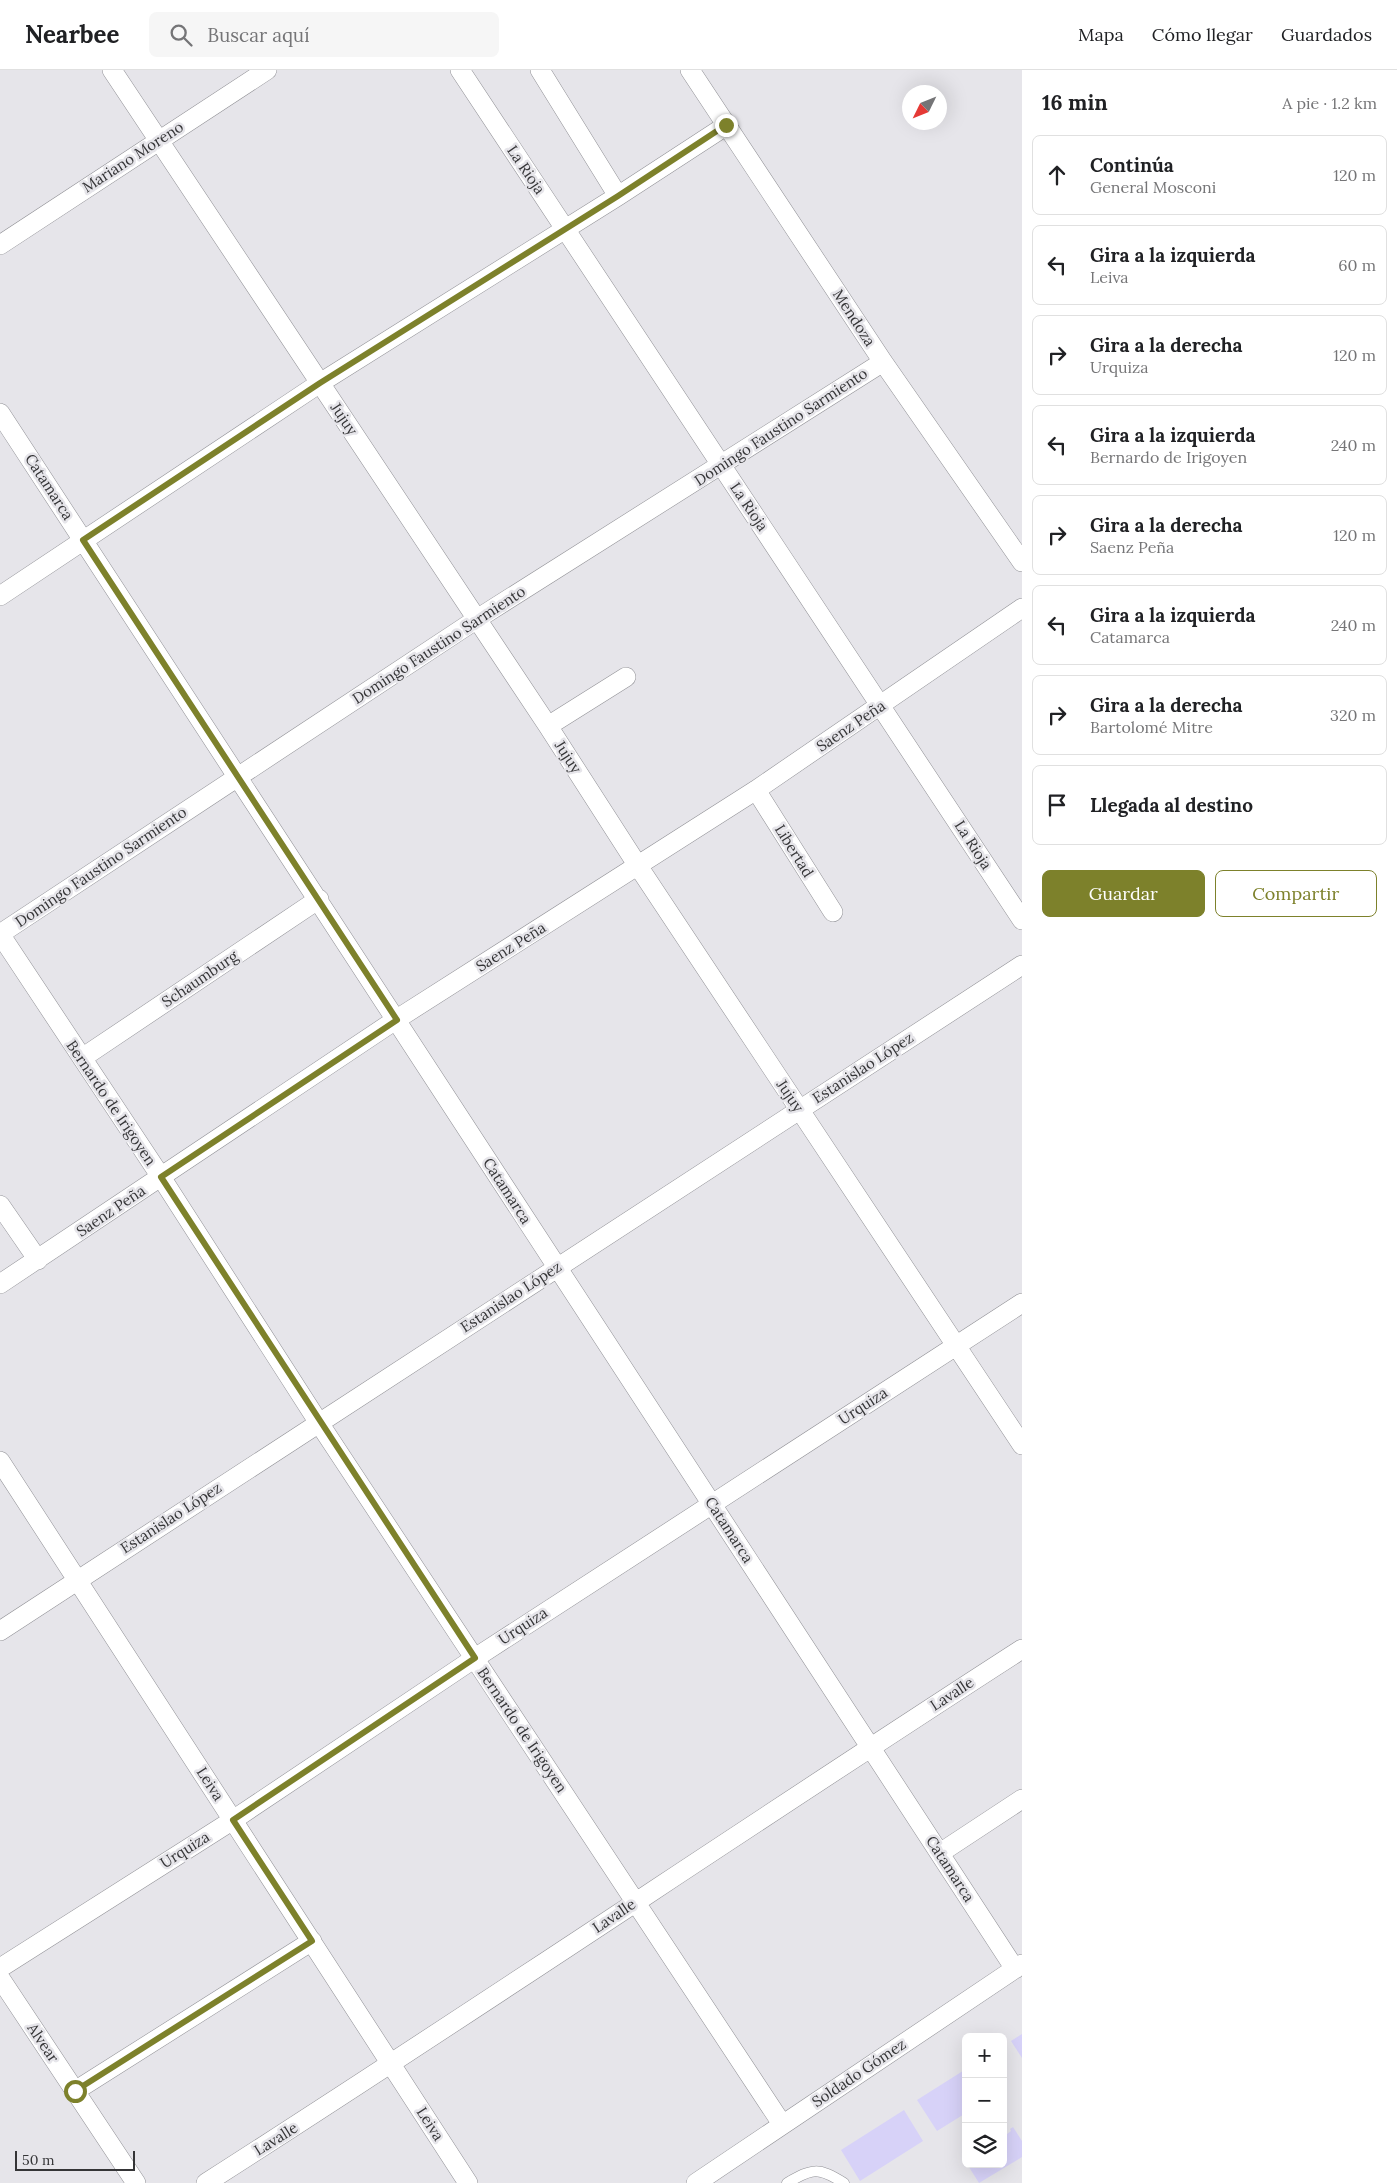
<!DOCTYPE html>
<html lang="es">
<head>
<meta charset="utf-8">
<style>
  :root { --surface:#fff; --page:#f6f6f6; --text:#202124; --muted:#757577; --line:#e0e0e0; --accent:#7d812b }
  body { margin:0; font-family:Lora,serif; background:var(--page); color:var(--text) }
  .controls { position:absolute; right:15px; bottom:15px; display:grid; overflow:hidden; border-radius:8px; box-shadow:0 5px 20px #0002 }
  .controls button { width:45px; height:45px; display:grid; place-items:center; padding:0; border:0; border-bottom:1px solid var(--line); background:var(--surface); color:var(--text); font:25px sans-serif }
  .compass { position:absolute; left:902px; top:15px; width:45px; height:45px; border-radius:50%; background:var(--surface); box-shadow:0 5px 20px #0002; rotate:227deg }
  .scale { position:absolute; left:15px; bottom:12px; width:120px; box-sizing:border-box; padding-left:5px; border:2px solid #353537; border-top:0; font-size:14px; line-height:18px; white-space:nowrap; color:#353537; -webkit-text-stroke:4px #e6e5ea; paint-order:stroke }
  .stop { position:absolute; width:15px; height:15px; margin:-11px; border:4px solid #7d812b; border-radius:50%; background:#fff }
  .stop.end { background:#7d812b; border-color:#fff; box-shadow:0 1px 5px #0008 }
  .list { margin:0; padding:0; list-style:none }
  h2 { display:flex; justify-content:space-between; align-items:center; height:65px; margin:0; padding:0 20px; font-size:21px }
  h2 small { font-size:16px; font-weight:400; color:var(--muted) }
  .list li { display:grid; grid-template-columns:32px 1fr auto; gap:15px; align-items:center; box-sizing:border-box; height:80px; margin:0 10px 10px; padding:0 10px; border:1px solid var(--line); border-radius:8px }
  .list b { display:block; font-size:19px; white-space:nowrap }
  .list p { margin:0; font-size:16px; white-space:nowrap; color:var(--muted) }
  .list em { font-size:16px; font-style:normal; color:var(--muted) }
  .actions { display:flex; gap:10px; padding:15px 20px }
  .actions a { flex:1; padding:11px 0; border:1px solid var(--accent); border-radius:8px; text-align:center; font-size:18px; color:var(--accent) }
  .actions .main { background:var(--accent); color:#fff }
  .icon { flex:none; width:28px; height:28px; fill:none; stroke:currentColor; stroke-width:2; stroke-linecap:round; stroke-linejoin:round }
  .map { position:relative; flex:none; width:1022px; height:2113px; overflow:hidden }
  header { display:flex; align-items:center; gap:30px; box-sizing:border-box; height:70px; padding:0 25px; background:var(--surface); border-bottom:1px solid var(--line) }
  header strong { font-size:24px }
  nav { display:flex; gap:28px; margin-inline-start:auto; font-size:18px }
  .search { width:350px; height:45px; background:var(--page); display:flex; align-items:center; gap:12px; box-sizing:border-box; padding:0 18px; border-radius:8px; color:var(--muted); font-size:19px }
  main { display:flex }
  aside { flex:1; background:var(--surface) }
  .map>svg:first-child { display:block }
  .green { fill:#d7d2f8 }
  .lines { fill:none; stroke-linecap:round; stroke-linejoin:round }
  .lane-casing { stroke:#919196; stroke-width:11 }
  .street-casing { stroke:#919196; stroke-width:20 }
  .lane { stroke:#fff; stroke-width:10 }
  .street { stroke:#fff; stroke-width:19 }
  .route { stroke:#7d812b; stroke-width:6 }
  .labels { text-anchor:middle; stroke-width:5; stroke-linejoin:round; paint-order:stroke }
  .street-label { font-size:15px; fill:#353537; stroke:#e6e5ea }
</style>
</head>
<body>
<header>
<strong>Nearbee</strong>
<div class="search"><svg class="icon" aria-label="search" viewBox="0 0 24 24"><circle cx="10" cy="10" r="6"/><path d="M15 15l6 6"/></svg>Buscar aquí</div>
<nav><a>Mapa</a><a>Cómo llegar</a><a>Guardados</a></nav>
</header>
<main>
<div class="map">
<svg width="1022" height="2113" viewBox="0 0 1022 2113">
  <rect width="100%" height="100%" fill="#e6e5ea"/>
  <path class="green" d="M1022 1964V1988L1011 1971Z
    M966 1999V2043L937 2061 917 2030Z
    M904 2040 923 2071 860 2111 841 2080Z
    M1013 2057 1022 2071V2087L979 2113 967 2094H1003V2067L1011 2061 1010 2059Z"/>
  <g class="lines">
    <g class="lane-casing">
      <path id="lane" d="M787 2113C813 2098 818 2097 844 2113"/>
    </g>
    <g class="street-casing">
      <path id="street" d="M112 0 548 656 638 796 1022 1375
        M460 0 1022 850
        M540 0 618 126
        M690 0 883 292 1022 492
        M0 175 267 0
        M0 343 1015 1899
        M0 526 320 313 618 126 727 55
        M548 656 626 607
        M756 720 833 842
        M0 864 161 1107 319 1353 782 2054
        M0 864 477 549 883 292
        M82 988 319 829
        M0 1135 38 1190
        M0 1214 397 949 756 720 1022 538
        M0 1391 468 2113
        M0 1561 1022 895
        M940 1783 1022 1729
        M0 1898 233 1750 475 1588 1022 1233
        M0 1908 136 2113
        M75 2021 312 1871
        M206 2113C480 1938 749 1755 1022 1579
        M696 2113 1022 1894"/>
    </g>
    <use href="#lane" class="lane"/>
    <use href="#street" class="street"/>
  </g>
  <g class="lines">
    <path class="route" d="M75 2021 312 1871 233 1750 475 1588 161 1107 397 950 83 470 320 313 618 126 726 55"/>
  </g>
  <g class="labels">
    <g class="street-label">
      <text transform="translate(133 87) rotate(-33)" y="5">Mariano Moreno</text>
      <text transform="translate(526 100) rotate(56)" y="5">La Rioja</text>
      <text transform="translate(854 248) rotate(57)" y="5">Mendoza</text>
      <text transform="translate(344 349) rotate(56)" y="5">Jujuy</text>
      <text transform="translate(781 357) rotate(-33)" y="5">Domingo Faustino Sarmiento</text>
      <text transform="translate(49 417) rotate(57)" y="5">Catamarca</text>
      <text transform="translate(749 437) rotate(56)" y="5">La Rioja</text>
      <text transform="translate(439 575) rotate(-33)" y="5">Domingo Faustino Sarmiento</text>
      <text transform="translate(851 656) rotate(-34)" y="5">Saenz Peña</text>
      <text transform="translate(568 687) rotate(57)" y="5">Jujuy</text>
      <text transform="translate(973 775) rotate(57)" y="5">La Rioja</text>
      <text transform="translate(794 781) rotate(58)" y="5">Libertad</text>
      <text transform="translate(101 797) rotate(-34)" y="5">Domingo Faustino Sarmiento</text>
      <text transform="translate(511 877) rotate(-32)" y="5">Saenz Peña</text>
      <text transform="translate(200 909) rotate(-34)" y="5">Schaumburg</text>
      <text transform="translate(863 998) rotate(-33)" y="5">Estanislao López</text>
      <text transform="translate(790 1026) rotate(56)" y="5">Jujuy</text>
      <text transform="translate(111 1033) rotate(56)" y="5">Bernardo de Irigoyen</text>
      <text transform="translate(507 1121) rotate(57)" y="5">Catamarca</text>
      <text transform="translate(111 1141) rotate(-34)" y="5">Saenz Peña</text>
      <text transform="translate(511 1227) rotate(-33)" y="5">Estanislao López</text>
      <text transform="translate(863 1336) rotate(-33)" y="5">Urquiza</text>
      <text transform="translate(171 1448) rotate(-33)" y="5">Estanislao López</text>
      <text transform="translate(729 1460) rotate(57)" y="5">Catamarca</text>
      <text transform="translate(523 1556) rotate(-33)" y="5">Urquiza</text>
      <text transform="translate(952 1624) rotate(-33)" y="5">Lavalle</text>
      <text transform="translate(522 1660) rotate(56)" y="5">Bernardo de Irigoyen</text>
      <text transform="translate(210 1714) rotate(57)" y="5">Leiva</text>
      <text transform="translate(185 1780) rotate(-32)" y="5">Urquiza</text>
      <text transform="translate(950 1799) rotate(57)" y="5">Catamarca</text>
      <text transform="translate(614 1846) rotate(-34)" y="5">Lavalle</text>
      <text transform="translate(43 1973) rotate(56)" y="5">Alvear</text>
      <text transform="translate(859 2003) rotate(-34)" y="5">Soldado Gómez</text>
      <text transform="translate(430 2054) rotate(57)" y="5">Leiva</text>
      <text transform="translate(276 2069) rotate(-32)" y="5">Lavalle</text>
    </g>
  </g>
</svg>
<div class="controls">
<button>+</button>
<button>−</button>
<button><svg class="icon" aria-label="layers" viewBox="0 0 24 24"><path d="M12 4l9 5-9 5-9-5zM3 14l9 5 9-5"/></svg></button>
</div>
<svg class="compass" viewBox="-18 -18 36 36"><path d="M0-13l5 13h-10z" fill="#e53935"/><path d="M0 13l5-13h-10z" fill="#757577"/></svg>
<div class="scale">50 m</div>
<div class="stop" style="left:75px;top:2021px"></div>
<div class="stop end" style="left:726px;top:55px"></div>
</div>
<aside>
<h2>16 min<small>A pie · 1.2 km</small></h2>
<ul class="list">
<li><svg class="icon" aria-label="ahead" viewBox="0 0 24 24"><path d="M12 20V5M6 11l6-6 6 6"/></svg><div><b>Continúa</b><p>General Mosconi</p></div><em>120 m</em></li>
<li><svg class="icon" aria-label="left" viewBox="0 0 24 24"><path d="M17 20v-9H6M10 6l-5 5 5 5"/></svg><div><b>Gira a la izquierda</b><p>Leiva</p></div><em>60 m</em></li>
<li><svg class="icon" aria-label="right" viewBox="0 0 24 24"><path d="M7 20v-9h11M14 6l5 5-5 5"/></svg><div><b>Gira a la derecha</b><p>Urquiza</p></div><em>120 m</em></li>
<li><svg class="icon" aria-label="left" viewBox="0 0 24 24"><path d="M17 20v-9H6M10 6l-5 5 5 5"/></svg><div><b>Gira a la izquierda</b><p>Bernardo de Irigoyen</p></div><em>240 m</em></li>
<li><svg class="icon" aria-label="right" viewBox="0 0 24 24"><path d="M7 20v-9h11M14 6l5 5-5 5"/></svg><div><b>Gira a la derecha</b><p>Saenz Peña</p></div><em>120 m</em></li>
<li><svg class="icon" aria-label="left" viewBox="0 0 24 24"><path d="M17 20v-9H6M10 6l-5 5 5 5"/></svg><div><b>Gira a la izquierda</b><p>Catamarca</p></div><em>240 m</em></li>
<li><svg class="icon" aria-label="right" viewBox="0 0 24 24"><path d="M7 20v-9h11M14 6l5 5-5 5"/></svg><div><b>Gira a la derecha</b><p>Bartolomé Mitre</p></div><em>320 m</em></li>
<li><svg class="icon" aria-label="arrive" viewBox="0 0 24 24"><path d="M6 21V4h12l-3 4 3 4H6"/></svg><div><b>Llegada al destino</b></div></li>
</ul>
<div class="actions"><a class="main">Guardar</a><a>Compartir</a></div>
</aside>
</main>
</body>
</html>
